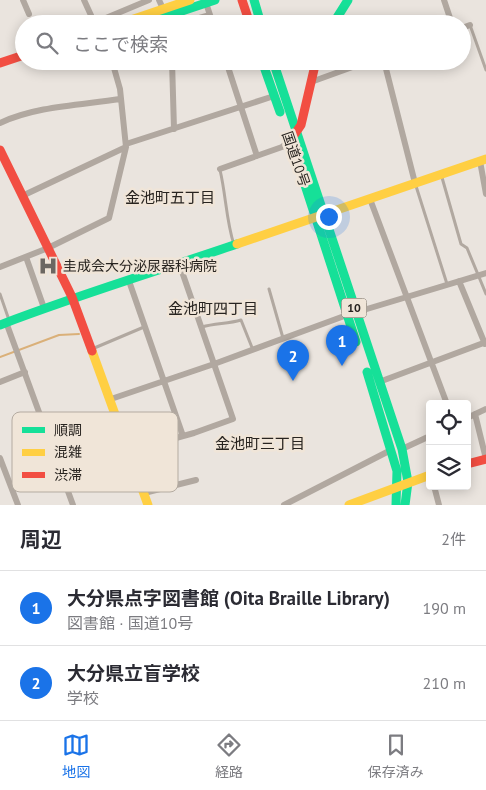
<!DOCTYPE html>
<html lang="ja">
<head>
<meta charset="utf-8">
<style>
  :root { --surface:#fff; --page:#f2f2f3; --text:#2b2b33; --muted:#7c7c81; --line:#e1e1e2; --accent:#1a73e8 }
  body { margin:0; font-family:"PT Sans","Noto Sans JP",sans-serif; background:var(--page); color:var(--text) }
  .controls { position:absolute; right:15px; bottom:15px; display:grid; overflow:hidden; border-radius:5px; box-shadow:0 2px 12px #0003 }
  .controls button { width:45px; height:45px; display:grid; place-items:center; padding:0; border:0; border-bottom:1px solid var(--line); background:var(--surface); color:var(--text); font:25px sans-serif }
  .you { position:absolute; left:328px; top:216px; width:18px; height:18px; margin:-12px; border:4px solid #fff; border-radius:50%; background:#1a73e8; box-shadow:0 0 0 8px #1a73e833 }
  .badge { display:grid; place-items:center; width:32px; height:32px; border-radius:50%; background:var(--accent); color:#fff; font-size:16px; font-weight:700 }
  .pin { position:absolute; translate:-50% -41px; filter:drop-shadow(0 1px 2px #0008) }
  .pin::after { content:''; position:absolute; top:26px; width:18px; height:15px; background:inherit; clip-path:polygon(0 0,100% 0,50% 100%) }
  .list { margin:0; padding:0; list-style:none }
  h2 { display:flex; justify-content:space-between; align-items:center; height:65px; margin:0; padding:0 20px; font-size:21px }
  h2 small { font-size:16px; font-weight:400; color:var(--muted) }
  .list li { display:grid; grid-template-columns:32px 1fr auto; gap:15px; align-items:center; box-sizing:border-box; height:75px; padding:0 20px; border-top:1px solid var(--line) }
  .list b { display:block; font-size:19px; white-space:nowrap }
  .list p { margin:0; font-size:16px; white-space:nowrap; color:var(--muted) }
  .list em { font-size:16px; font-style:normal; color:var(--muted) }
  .icon { flex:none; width:28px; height:28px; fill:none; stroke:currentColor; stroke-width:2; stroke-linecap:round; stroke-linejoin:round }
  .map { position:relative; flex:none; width:486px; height:505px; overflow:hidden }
  .search { position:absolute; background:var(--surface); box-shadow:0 2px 12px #0003; left:15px; right:15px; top:15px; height:55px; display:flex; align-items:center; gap:12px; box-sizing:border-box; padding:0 18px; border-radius:28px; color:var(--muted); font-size:19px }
  .sheet { height:215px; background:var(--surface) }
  nav { display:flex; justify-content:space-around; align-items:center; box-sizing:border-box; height:70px; border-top:1px solid var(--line); background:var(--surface); font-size:14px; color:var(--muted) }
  nav a { display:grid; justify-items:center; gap:2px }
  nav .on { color:var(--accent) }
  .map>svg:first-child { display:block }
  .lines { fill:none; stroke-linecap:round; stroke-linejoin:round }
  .stream { stroke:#dab079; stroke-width:2 }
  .lane { stroke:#b1a8a0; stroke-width:3 }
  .street { stroke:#b1a8a0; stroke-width:6 }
  .fast { stroke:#16e098; stroke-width:9 }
  .slow { stroke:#ffcf43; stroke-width:9 }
  .jam { stroke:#f24e42; stroke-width:9 }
  .labels { text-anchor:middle; stroke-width:5; stroke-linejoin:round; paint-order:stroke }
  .shield { fill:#f0e5d8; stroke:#645e57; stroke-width:1 }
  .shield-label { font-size:12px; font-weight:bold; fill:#282420 }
  .street-label { font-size:14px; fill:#282420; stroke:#f0e5d8 }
  .poi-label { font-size:14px; fill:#282420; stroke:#f0e5d8; text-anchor:start }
  .neighbourhood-label { font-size:15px; fill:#282420; stroke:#f0e5d8 }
  .key { fill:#f0e5d8; stroke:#b4aba1; stroke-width:1 }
  .key-label { font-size:14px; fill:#282420 }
</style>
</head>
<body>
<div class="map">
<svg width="486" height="505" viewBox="0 0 486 505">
  <rect width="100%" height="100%" fill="#eae4de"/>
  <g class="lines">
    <path class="stream" d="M0 357 59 335 79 334"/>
    <path class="lane" d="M470 25 486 70
      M220 170C226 195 226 220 234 245
      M441 174 461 244 467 248 486 294
      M416 186 447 284
      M269 289 283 338
      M0 294 9 320
      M202 327C215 323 228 324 241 320L253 350
      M92 349 144 327"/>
    <path class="street" d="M23 0 29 14
      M84 0 95 24
      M159 0 170 24
      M444 0 452 24
      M207 6 213 24
      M94 23 149 0
      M178 24 210 15
      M462 28 470 25
      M172 61 174 129
      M226 61 257 156
      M384 61 415 183
      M311 82 369 61
      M0 123C36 106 81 105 120 99
      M126 144 274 96
      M480 161 486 194
      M220 169 282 147 290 141
      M22 196 126 147
      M370 199 447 404
      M26 257 44 308
      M0 267 48 248 109 218 126 147 120 89 112 61
      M129 281 183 436
      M459 281 485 344
      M6 322 73 505
      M0 382 25 372
      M379 382 486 342
      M111 399 214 364 179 263
      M475 414 486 459
      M467 418 486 409
      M52 449 120 426
      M402 449 430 436
      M129 451 194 433 233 419 214 364 347 315 486 273
      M0 458 18 505
      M434 486 439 505
      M144 493 196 480
      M284 505 391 450"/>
    <path class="fast" d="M254 0 261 24
      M143 24 215 0
      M333 24 348 0
      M262 61 280 112
      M273 61 402 449 408 482 405 505
      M305 185 356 342
      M0 325C78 295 158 271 237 244
      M367 372 397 471 396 505"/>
    <path class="slow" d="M119 24 190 0
      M237 244 486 159
      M92 351 148 505
      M349 505 430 475"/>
    <path class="jam" d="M242 0 250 24
      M0 63 24 55
      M290 141 301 125 316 61
      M0 150 72 297 92 351
      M467 464 486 459"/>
  </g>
  <defs>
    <g id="hospital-bare" transform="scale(1.5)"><path d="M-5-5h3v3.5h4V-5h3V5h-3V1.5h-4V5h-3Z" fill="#6c6762" stroke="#f0e5d8" stroke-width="2.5" paint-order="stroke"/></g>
  </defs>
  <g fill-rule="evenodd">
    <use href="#hospital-bare" x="48" y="266"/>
  </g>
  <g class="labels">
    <rect class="shield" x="341.5" y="298.5" width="25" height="19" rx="4"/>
    <g class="shield-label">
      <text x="354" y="312">10</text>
    </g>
    <g class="street-label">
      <text transform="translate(296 159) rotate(71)" y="5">国道10号</text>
    </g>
    <g class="poi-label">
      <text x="63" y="271">圭成会大分泌尿器科病院</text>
    </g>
    <g class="neighbourhood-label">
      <text x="170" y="203">金池町五丁目</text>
      <text x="213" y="314">金池町四丁目</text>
      <text x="260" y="449">金池町三丁目</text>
    </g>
  </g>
  <rect x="12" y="412" width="166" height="80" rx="8" class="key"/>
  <rect x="22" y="427" width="23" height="6" fill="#16e098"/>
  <rect x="22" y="449" width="23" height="7" fill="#ffcf43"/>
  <rect x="22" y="472" width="23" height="6" fill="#f24e42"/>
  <g class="key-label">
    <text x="54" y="435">順調</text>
    <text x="54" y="457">混雑</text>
    <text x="54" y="480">渋滞</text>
  </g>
</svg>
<div class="controls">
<button><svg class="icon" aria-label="locate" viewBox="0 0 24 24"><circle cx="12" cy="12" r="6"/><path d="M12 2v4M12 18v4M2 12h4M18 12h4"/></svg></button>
<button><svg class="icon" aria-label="layers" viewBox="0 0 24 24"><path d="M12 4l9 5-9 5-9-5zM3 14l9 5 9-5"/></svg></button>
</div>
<div class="you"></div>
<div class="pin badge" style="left:342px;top:366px">1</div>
<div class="pin badge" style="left:293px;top:381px">2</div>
<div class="search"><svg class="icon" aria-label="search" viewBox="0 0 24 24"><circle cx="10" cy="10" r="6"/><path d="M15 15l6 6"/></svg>ここで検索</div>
</div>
<section class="sheet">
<h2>周辺<small>2件</small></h2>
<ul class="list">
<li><span class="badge">1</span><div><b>大分県点字図書館 (Oita Braille Library)</b><p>図書館 · 国道10号</p></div><em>190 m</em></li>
<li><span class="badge">2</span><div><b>大分県立盲学校</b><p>学校</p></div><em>210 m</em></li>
</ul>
</section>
<nav>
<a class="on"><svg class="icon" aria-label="map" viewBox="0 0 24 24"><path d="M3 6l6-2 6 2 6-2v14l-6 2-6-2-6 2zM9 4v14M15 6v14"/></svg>地図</a>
<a><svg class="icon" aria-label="directions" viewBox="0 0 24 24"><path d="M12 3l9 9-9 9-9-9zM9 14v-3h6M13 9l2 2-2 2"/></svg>経路</a>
<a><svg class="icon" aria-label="saved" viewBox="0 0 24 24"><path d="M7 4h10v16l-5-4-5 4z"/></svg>保存済み</a>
</nav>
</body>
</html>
